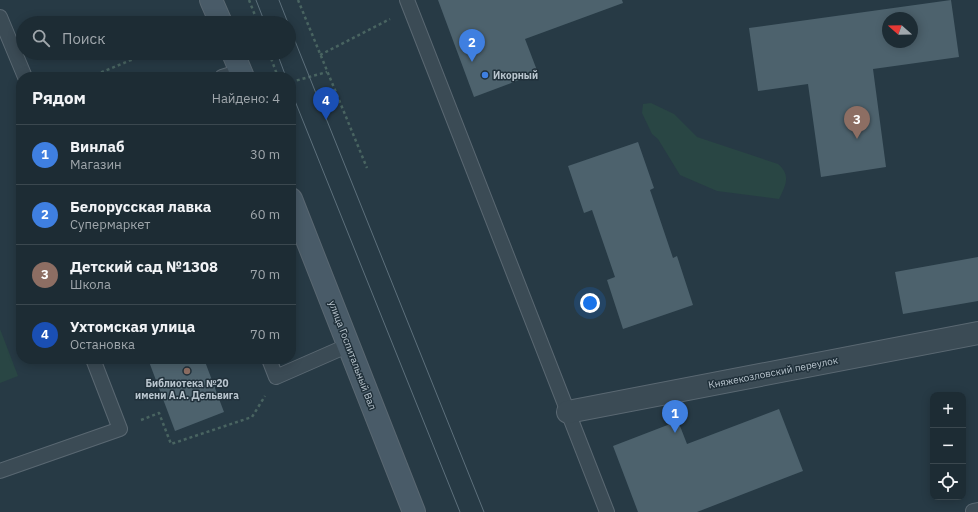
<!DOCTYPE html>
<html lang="ru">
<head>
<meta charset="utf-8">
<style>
  :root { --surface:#1d2c34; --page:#2a3840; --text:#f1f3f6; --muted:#a0a7ac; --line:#3b484f; --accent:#90cffc }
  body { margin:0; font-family:"IBM Plex Sans",sans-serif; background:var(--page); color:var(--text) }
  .controls { position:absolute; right:12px; bottom:12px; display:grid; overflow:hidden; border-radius:8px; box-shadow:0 2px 10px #0003 }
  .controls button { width:36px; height:36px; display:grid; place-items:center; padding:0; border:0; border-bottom:1px solid var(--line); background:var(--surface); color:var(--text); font:20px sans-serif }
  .compass { position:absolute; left:882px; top:12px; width:36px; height:36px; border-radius:50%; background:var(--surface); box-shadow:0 2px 10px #0003; rotate:290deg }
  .you { position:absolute; left:590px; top:303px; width:14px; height:14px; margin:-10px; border:3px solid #fff; border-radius:50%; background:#1a73e8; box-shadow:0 0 0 6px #1a73e833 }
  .badge { display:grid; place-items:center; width:26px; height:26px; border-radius:50%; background:var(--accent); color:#fff; font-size:13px; font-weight:700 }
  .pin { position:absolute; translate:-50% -33px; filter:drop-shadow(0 1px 2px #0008) }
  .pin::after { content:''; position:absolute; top:21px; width:14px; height:12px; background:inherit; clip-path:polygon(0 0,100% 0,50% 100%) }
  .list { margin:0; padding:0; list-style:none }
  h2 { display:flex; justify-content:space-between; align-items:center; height:52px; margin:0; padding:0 16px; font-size:17px }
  h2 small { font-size:13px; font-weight:400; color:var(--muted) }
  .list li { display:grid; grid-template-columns:26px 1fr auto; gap:12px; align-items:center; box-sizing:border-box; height:60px; padding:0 16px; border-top:1px solid var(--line) }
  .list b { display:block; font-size:15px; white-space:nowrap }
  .list p { margin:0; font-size:13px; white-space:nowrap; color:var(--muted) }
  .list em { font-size:13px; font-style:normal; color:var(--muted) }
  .icon { flex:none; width:22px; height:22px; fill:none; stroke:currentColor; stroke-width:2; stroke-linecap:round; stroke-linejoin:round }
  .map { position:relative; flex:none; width:978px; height:512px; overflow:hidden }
  .search { position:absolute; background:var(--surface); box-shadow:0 2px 10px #0003; left:16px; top:16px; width:280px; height:44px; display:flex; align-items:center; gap:10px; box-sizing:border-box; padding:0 14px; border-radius:22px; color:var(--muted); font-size:15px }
  .panel { position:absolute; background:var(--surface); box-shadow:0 2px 10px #0003; left:16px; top:72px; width:280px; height:292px; border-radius:16px }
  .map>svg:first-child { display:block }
  .green { fill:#294644 }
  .building { fill:#4d626d; fill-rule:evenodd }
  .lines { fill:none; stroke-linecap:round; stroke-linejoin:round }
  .service-casing { stroke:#5a6872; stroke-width:16 }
  .minor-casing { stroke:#5a6872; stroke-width:24 }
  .secondary-casing { stroke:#5a6872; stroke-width:24 }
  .path { stroke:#496461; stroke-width:2.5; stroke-dasharray:3 3; stroke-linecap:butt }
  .service { stroke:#3b4b55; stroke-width:14 }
  .minor { stroke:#3b4b55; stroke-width:22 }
  .secondary { stroke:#495b68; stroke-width:22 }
  .tram { stroke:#5d707c; stroke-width:1 }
  .shop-dot { fill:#3f7fe0; stroke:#20303a; stroke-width:1.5 }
  .education-dot { fill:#8d6e63; stroke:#20303a; stroke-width:1.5 }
  .labels { text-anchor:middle; stroke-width:3; stroke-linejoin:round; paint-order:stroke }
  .poi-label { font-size:10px; font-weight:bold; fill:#b9c5ce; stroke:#20303a; text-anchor:start }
  .street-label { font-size:10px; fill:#b9c5ce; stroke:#20303a }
</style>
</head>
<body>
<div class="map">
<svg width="978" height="512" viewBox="0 0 978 512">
  <rect width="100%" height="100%" fill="#273a45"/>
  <path class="green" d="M651 103 674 114 697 137 778 164C791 175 786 185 779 199L717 191 680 175 658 139 652 134 642 113 643 104Z
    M0 329 18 376 0 383Z"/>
  <path class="building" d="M438 0H622L623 3 525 39 538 73 474 97Z
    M951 0 959 57 873 69 886 167 821 177 808 84 758 91 749 28ZM888 18H912V42H888Z
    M638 142 654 188 650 190 673 258 677 256 693 305 623 329 607 280 615 277 592 210 584 213 568 166Z
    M978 257V301L903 314 895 272Z
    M148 359H204L224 412 175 431Z
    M779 409 803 471 697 512H638L613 446 678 421 687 444Z"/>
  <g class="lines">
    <g class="service-casing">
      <path id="service" d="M407 0 607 512
        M0 17 25 77
        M222 77 241 71
        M269 359 276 377 349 345
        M0 471 120 429 93 359
        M973 511 978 510"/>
    </g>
    <g class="minor-casing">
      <path id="minor" d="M568 412 978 333"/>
    </g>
    <g class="secondary-casing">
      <path id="secondary" d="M211 0 221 23
        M233 53 243 77
        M291 199 414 512"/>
    </g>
    <path class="path" d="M249 0 258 23
      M298 0 367 168
      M269 53 278 77
      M320 55 390 19
      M90 77 148 53
      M291 82 327 72
      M141 420 159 413 171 444 252 417 265 396"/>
    <use href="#service" class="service"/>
    <use href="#minor" class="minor"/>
    <use href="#secondary" class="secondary"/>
    <path class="tram" d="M256 0 265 23
      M279 0 288 23
      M289 26 484 512
      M277 53 286 77
      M291 91 460 512"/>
  </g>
  <circle class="shop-dot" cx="485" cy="75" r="4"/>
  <circle class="education-dot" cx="187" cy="371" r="4"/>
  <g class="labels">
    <g class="poi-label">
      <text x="493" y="79">Икорный</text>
      <text x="187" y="387" text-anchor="middle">Библиотека №20<tspan x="187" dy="12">имени А.А. Дельвига</tspan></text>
    </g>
    <g class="street-label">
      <text transform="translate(353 355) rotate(69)" y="4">улица Госпитальный Вал</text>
      <text transform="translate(773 372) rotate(-11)" y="4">Княжекозловский переулок</text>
    </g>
  </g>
</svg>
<div class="controls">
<button>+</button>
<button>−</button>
<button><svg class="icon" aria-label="locate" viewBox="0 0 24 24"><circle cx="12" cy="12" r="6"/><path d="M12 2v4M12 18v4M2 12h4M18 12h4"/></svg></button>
</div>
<svg class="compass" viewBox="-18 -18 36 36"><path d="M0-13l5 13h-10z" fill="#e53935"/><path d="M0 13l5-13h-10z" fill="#a0a7ac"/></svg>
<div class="you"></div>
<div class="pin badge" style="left:675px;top:433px;background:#3f7fe0">1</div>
<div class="pin badge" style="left:472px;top:62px;background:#3f7fe0">2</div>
<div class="pin badge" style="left:857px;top:139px;background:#8d6e63">3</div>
<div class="pin badge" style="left:326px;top:120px;background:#1a4fb4">4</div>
<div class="search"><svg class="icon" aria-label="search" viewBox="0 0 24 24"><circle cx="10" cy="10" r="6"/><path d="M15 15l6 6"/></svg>Поиск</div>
<section class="panel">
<h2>Рядом<small>Найдено: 4</small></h2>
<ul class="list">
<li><span class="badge" style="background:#3f7fe0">1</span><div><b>Винлаб</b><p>Магазин</p></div><em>30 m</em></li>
<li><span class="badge" style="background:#3f7fe0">2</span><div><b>Белорусская лавка</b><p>Супермаркет</p></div><em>60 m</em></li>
<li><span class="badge" style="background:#8d6e63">3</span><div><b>Детский сад №1308</b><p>Школа</p></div><em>70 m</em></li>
<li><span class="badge" style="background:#1a4fb4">4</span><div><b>Ухтомская улица</b><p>Остановка</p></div><em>70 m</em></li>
</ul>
</section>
</div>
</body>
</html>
